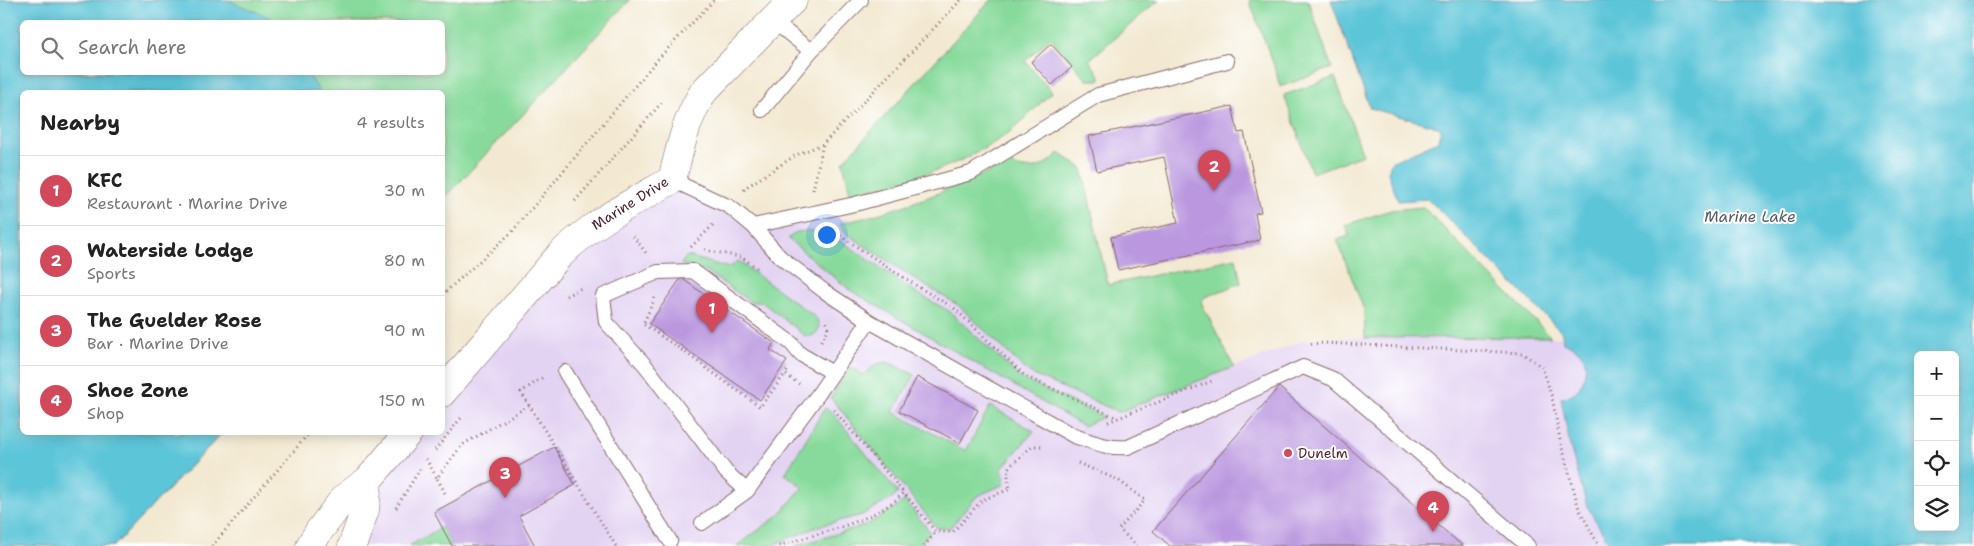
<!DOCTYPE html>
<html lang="en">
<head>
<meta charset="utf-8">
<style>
  :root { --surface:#fff; --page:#f6f6f6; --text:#222; --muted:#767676; --line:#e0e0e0; --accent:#d1495b }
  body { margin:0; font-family:"Shantell Sans",sans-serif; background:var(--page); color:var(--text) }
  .controls { position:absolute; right:15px; bottom:15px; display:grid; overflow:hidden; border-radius:8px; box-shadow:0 2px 12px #0003 }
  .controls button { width:45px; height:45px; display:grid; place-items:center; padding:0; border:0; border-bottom:1px solid var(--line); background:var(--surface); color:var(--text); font:25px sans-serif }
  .you { position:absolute; left:826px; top:234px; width:18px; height:18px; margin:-12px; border:4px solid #fff; border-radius:50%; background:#1a73e8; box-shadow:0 0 0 8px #1a73e833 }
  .badge { display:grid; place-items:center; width:32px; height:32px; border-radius:50%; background:var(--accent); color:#fff; font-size:16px; font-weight:700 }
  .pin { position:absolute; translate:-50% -41px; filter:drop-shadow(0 1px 2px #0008) }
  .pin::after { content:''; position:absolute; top:26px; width:18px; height:15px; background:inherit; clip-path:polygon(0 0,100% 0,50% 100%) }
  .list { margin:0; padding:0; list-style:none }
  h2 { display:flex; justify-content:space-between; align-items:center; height:65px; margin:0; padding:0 20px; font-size:21px }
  h2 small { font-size:16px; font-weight:400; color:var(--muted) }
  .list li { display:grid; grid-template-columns:32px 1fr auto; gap:15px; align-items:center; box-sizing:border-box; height:70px; padding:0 20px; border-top:1px solid var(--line) }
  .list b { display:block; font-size:19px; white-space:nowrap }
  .list p { margin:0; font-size:16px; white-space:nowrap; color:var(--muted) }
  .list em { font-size:16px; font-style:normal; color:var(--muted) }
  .icon { flex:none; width:28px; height:28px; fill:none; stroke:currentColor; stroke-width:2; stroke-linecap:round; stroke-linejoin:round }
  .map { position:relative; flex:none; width:1974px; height:546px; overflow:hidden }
  .search { position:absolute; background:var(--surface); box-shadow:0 2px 12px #0003; left:20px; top:20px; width:425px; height:55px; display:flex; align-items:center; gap:12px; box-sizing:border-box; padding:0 18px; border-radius:8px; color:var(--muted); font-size:19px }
  .panel { position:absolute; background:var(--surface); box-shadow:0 2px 12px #0003; left:20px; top:90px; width:425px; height:345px; border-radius:8px }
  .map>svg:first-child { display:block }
  .built { fill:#e3d3f2 }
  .green { fill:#87da9b; stroke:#687c63; fill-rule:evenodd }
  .water { fill:#5cc5d8; stroke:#537282; fill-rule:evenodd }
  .building { fill:#ba97df }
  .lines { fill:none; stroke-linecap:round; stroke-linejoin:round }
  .service-casing { stroke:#856665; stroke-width:16 }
  .tertiary-casing { stroke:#856665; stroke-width:29 }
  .path { stroke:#856665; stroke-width:3; stroke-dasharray:1 4; stroke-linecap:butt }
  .service { stroke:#fff; stroke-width:14 }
  .tertiary { stroke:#fff; stroke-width:28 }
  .poi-dot { fill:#d1495b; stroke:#fff; stroke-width:2 }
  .labels { text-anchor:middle; stroke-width:4; stroke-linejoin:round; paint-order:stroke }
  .street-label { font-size:14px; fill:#4a1f2b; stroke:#fff }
  .poi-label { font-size:14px; fill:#4a1f2b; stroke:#fff; text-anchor:start }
  .water-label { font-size:15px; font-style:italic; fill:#505968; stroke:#fff }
</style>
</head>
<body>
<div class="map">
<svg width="1974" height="546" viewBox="0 0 1974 546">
  <rect width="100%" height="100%" fill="#fff"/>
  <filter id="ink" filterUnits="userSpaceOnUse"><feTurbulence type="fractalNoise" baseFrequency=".02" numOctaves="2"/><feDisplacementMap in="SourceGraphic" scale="10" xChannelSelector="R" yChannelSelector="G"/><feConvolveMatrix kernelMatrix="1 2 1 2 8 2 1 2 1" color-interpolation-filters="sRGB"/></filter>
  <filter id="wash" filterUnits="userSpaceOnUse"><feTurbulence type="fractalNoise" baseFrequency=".0096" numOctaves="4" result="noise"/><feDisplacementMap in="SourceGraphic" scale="20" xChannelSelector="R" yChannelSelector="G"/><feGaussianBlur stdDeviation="1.12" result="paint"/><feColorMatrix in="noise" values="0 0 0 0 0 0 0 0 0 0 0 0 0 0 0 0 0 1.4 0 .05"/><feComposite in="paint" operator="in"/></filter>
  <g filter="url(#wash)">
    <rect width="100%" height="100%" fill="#f3e9d2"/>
    <path class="built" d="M672 180 753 226 807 214 855 220 1119 412 1302 341 1318 338 1562 337 1563 342 1577 349 1586 361 1585 377 1582 385 1577 391 1569 396 1587 506 1611 546H352L365 510 413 433 442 432 443 400 616 212Z"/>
    <path class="green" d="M0 0H630L443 200 442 92H22V432L222 433 114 546H0ZM22 22H442V72H22Z
      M991 0H1159L1089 60 1100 76V80H1087L1051 38 1025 61 1052 92C1037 106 1023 122 1007 134 961 167 904 183 850 193L843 162Z
      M1249 0H1308L1332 68 1280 87 1275 68Z
      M1335 77 1363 155 1312 173 1284 95Z
      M1059 153 1082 168 1108 285 1236 258 1241 283 1205 297 1201 302 1234 367 1119 412 1029 373 958 305 921 283 847 234 839 224C898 211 954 188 1009 163 1028 173 1044 169 1059 153Z
      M1423 207 1551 337 1365 338 1364 310 1337 240 1349 236 1345 225 1391 210Z
      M809 231 843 242 917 293 949 311 1022 379 1104 417 1083 426 850 290 788 239 796 232Z
      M687 256 729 268 738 261 814 316C828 329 809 346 797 329L762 302H751L707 272 681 264Z
      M887 362 915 375 893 412 966 451 990 406 1034 431 1002 468 1005 484 977 496 950 528H937L831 398 851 367 864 375C871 367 876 363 887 362Z
      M825 408 832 412 898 493 889 500 862 515 819 526 770 546H737L779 515 803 487 785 474Z
      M905 500 930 532 918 546H795L867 525 895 508Z
      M442 527 452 546H409Z"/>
    <path class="water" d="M0 0H227L271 18 274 22H22V72L307 73 320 92H22V432L222 433 114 546H0Z
      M1331 0H1974V546H1611L1587 506 1570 446 1561 398C1576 395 1584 386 1585 371 1586 365 1586 361 1582 355 1578 349 1570 345 1563 342L1562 333 1428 199 1398 201 1388 173 1391 162 1438 141 1441 128 1370 108ZM1918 355H1955V527H1918Z"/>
    <g id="blocks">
      <path class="building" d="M1051 44 1072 67 1052 85 1031 62Z
        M1232 106 1238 133 1244 132 1261 212 1255 213 1260 240 1118 270 1111 237 1178 223 1164 157 1097 171 1089 136Z
        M681 278 774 343 770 350 787 361 760 400 649 324Z
        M917 377 978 410 960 443 899 411Z
        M1279 387 1431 519 1463 546H1170L1153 531Z
        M554 447 575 485 519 516 535 546H452L434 512Z"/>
    </g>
  </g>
  <g filter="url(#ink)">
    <use href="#blocks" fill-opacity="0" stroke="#856665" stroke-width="1"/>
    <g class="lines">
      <g class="service-casing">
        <path id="service" d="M773 21 811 51 861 0
          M762 110 811 51
          M672 180 730 207 753 226 780 257 824 291 869 321 1074 436C1093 442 1108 449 1128 447L1303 367 1333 379 1528 546
          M753 226 855 204 971 173 1098 95 1227 61
          M565 372 670 541
          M747 491 726 472 645 365 606 322 603 296 658 272 693 271 791 343 800 354 833 373
          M702 523 747 491 817 396 869 321"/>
      </g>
      <g class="tertiary-casing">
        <path id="tertiary" d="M442 393 559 256C593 222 630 204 672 180 680 149 686 118 704 91L793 0
          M310 546 319 531 344 498 368 480 409 432
          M352 546 365 510 368 480"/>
      </g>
      <path class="path" d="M744 190 748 186 796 155 823 144
        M813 190 823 144 961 0
        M575 201 663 101
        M836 233 920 288 954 308 1025 376 1117 418
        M633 236 646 253
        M691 247 713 225
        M705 250 741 257 757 268
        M442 295 512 232 657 60 714 0
        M566 296 583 287
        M655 298 643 324 679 348 760 407 785 374
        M821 341 828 330 826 320
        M1311 344 1324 343 1522 353 1542 367 1552 397 1560 440 1579 509 1599 546
        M787 371 785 374 799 384
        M542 378 521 392 616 546
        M834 410 904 493
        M1108 422 1212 381
        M435 450 461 418
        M426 459 437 478
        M1078 463 1118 480 1145 500 1119 529 1137 546
        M445 493 437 478 462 445 530 405
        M396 508 422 466
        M212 546 310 432
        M779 546C822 531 871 524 904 493L936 532H953L982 500 1010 489 1007 469 1032 446H1044
        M924 546 936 532"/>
      <use href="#service" class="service"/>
      <use href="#tertiary" class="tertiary"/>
    </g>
  </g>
  <circle class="poi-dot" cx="1288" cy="453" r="5"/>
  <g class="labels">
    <g class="street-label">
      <text transform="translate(630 203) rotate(-32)" y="5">Marine Drive</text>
    </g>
    <g class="poi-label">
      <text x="1298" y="458">Dunelm</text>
    </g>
    <g class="water-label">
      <text x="1750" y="222">Marine Lake</text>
    </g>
  </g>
</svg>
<div class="controls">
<button>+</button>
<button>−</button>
<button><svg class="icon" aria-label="locate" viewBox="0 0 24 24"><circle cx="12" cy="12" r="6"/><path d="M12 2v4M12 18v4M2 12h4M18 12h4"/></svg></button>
<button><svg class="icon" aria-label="layers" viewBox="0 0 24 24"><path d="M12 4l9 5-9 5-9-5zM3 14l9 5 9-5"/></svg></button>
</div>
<div class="you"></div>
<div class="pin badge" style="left:712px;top:333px">1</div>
<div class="pin badge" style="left:1214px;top:191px">2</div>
<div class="pin badge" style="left:505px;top:498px">3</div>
<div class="pin badge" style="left:1433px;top:532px">4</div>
<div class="search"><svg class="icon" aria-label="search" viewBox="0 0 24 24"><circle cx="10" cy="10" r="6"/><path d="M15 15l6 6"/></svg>Search here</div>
<section class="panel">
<h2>Nearby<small>4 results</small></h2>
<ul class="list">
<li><span class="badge">1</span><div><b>KFC</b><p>Restaurant · Marine Drive</p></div><em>30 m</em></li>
<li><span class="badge">2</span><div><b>Waterside Lodge</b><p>Sports</p></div><em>80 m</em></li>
<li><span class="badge">3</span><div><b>The Guelder Rose</b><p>Bar · Marine Drive</p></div><em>90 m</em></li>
<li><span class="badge">4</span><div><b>Shoe Zone</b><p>Shop</p></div><em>150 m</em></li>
</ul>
</section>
</div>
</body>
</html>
